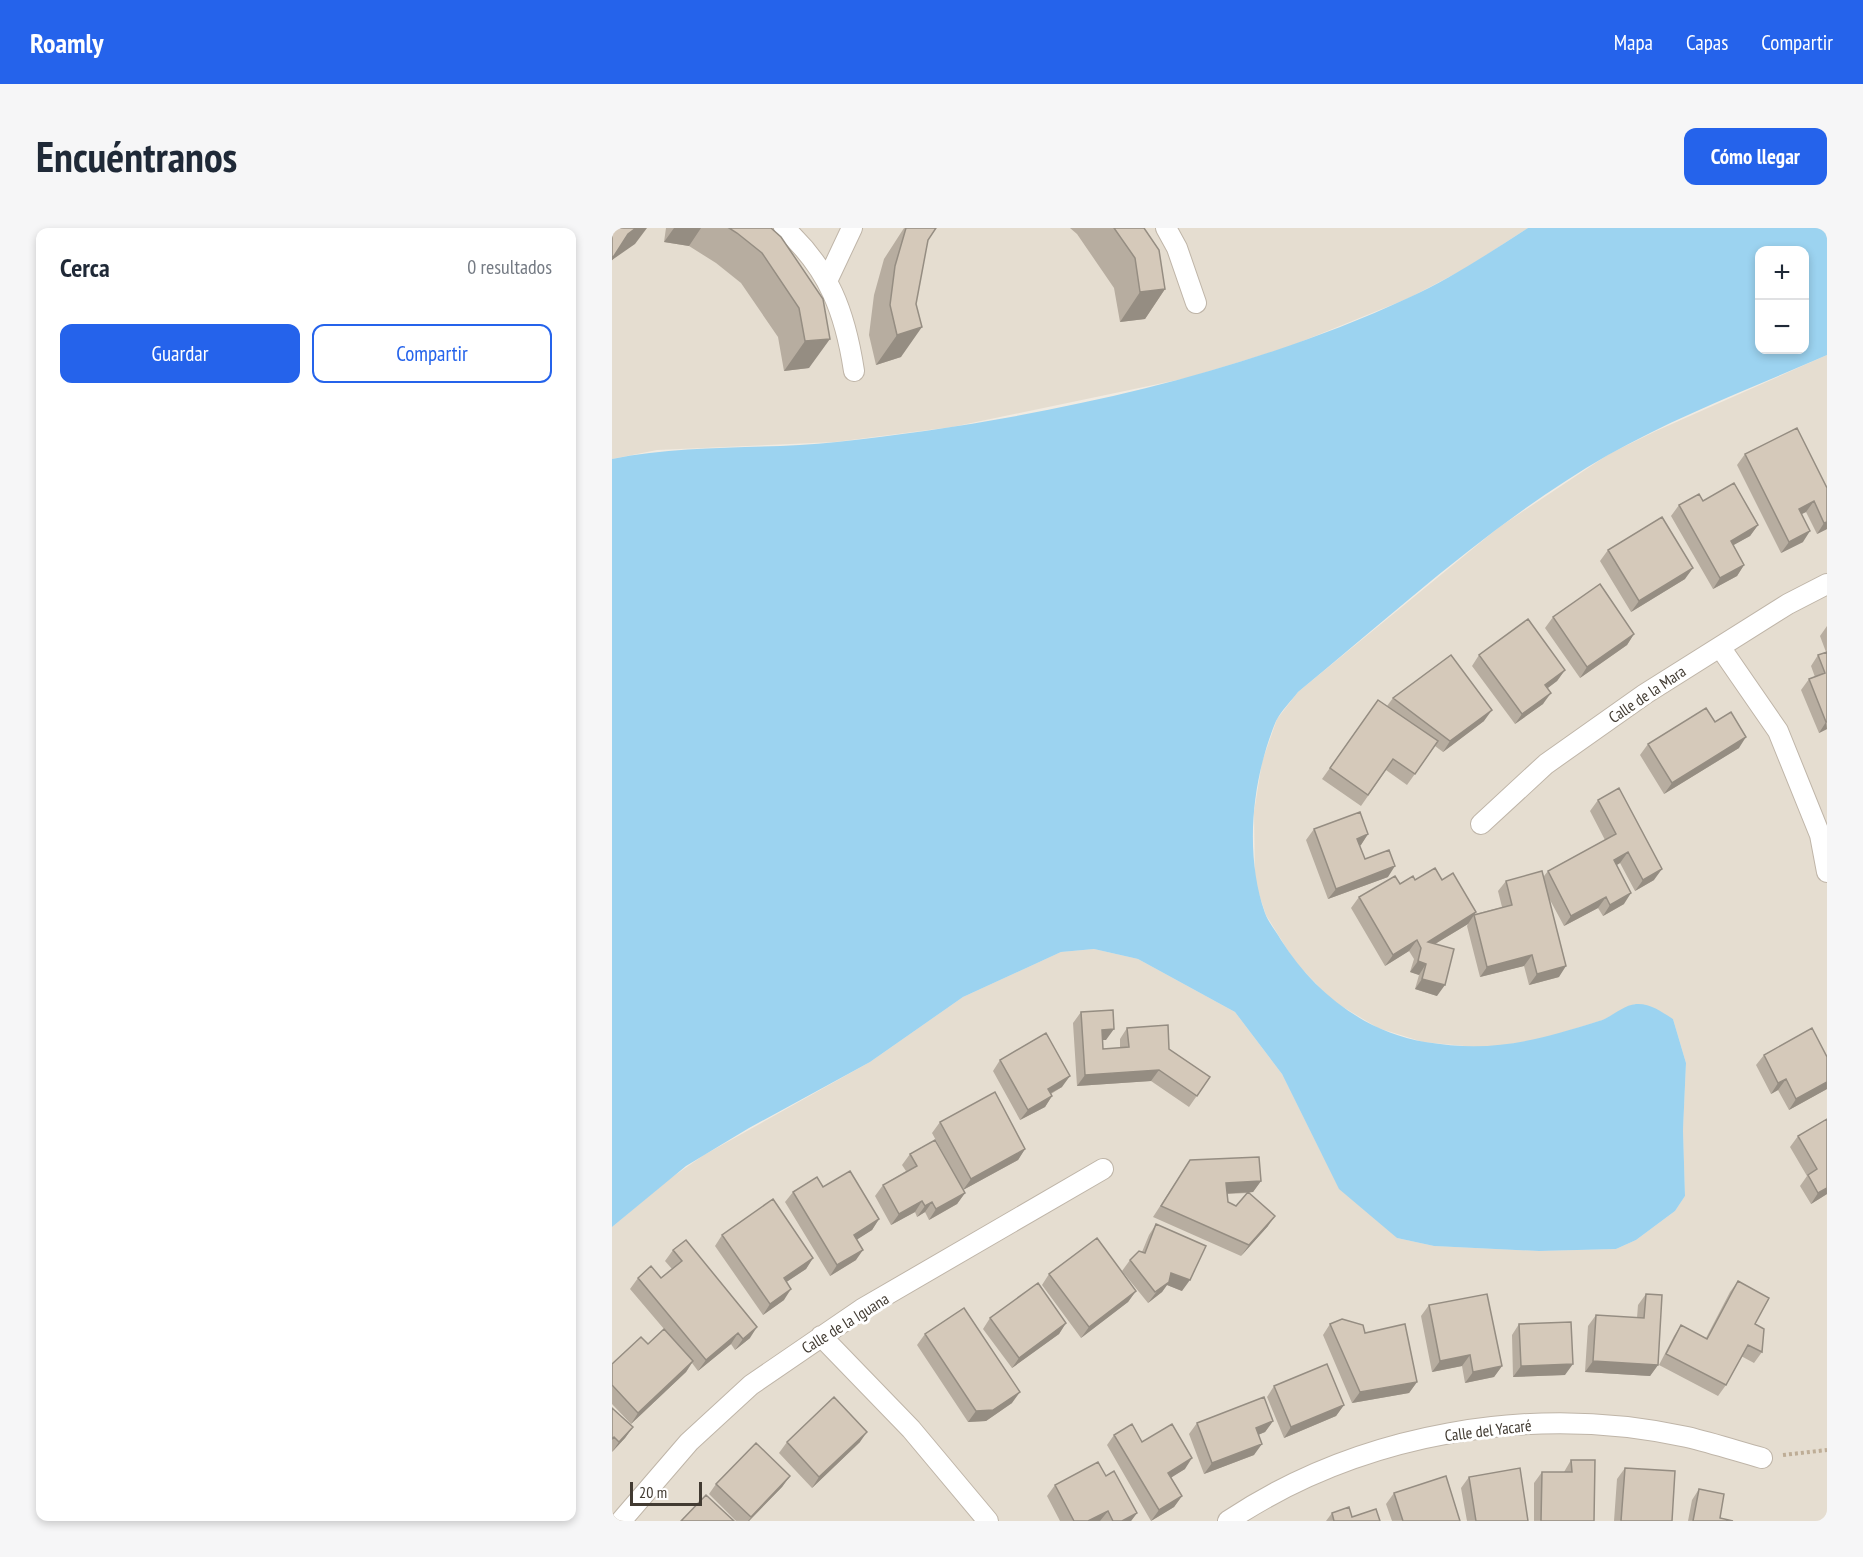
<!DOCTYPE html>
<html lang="es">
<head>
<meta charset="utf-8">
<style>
  :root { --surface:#fff; --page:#f6f6f7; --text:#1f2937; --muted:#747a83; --line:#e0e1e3; --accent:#2563eb }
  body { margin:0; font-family:"PT Sans Narrow",sans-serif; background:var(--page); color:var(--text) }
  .controls { position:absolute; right:18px; top:18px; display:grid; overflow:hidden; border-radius:12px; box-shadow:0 3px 9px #0003 }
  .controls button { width:54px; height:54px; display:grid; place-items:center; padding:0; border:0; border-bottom:2px solid var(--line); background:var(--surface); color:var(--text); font:30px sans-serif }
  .scale { position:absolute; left:18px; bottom:15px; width:72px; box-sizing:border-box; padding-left:6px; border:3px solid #423b32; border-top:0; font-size:16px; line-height:21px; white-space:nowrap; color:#423b32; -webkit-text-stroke:4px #fff; paint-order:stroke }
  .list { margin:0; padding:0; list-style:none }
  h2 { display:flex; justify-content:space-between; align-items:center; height:78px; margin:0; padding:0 24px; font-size:26px }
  h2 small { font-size:20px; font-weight:400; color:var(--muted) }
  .actions { display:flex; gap:12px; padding:18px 24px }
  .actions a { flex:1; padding:14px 0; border:2px solid var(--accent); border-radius:12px; text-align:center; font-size:21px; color:var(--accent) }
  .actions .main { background:var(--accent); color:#fff }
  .map { position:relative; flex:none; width:1215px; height:1293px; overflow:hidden; border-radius:12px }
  header { display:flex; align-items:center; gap:36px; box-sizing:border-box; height:84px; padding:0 30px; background:var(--accent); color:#fff }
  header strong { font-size:28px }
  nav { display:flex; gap:33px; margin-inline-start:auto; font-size:21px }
  .intro { display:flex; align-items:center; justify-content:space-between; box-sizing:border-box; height:144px; padding:0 36px }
  h1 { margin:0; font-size:42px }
  .button { padding:15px 27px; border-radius:12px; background:var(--accent); color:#fff; font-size:21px; font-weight:700 }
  main { display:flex; gap:36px; padding:0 36px }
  aside { flex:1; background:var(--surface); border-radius:12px; box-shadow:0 3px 9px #0003 }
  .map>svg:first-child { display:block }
  .residential { fill:#e5ddd0 }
  .water { fill:#9cd3f0; fill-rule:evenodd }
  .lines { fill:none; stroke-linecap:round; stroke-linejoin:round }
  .minor-casing { stroke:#bfb5a8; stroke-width:22 }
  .path { stroke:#bead96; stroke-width:4; stroke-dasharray:3 3; stroke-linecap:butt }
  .minor { stroke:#fff; stroke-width:20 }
  .wall { fill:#b7ada0; fill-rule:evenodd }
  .shaded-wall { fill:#958d82 }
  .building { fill:#d5c9ba; stroke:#958d82; stroke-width:1.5 }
  .labels { text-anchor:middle; stroke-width:6; stroke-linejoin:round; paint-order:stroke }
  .street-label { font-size:16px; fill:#423b32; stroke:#fff }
</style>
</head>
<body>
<header>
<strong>Roamly</strong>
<nav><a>Mapa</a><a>Capas</a><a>Compartir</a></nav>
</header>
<div class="intro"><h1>Encuéntranos</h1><a class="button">Cómo llegar</a></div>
<main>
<aside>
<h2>Cerca<small>0 resultados</small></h2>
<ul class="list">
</ul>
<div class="actions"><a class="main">Guardar</a><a>Compartir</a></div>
</aside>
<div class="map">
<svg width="1215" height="1293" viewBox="0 0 1215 1293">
  <rect width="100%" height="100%" fill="#f1ebe2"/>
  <path class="residential" d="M0 0H916L854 40 797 70 676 119 575 150 340 199 223 214 45 222 0 231Z
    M1215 127V1293H0V999L56 952 92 927 258 834 351 769 449 724 482 721 526 731 623 784 670 846 710 926 785 1010 822 1018 927 1023 1004 1021 1024 1012 1063 983 1073 968 1071 902 1074 835 1061 791 1023 776 991 792 926 812 874 820 811 814 766 800 721 773 683 734 654 687 643 654 642 584 650 534 665 491 686 464 886 300 997 226 1044 203Z"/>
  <path class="water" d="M916 0H1215V127C1142 159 1065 188 996 227 883 292 786 382 686 464 679 473 669 483 664 493 640 551 632 625 653 685 656 694 664 703 669 712 701 763 752 804 813 814 881 825 923 813 987 793 999 790 1011 777 1024 776 1038 775 1050 784 1061 791L1074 835 1071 902 1073 968 1063 983 1024 1012 1004 1021 927 1023 822 1018 785 1010 727 961 670 846 623 784 526 731 482 721 449 724 351 769 258 834 137 900 74 938 0 999V231C74 216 150 222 225 214 415 193 621 151 796 70 838 51 877 25 916 0ZM1148 22H1192V122H1148Z"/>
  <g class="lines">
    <g class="minor-casing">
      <path id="minor" d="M172 0C217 41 233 84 242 143
        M554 0 565 20 584 75
        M215 53 240 0
        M1108 419 1166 503 1208 607 1215 644
        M869 596 934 536 1033 466 1176 376 1215 356
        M209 1108 299 1201 376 1293
        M9 1293 77 1214 139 1157 250 1081 491 941
        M616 1293C748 1205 921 1175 1075 1209 1100 1215 1125 1223 1150 1230"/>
    </g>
    <path class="path" d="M1171 1227 1215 1222"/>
    <use href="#minor" class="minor"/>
  </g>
  <path class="wall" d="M54 0H159L211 71 197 140 172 143 166 109 129 55 104 35 77 18 52 14Z
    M292 0H324L316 12 289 129 264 137 257 107 262 67 272 31Z
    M458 0H532L553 61 533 91 508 94 502 60 465 6Z
    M1133 226 1215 260V301L1205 306 1194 284 1190 286 1191 314 1169 325 1125 237Z
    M1091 273 1146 297 1138 308 1121 317 1132 337 1125 348 1101 361 1059 288 1067 277Z
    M996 322 1073 351 1019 384 988 333Z
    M941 389 1022 406 1015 417 968 450 933 400Z
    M1215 398V501L1207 505 1189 462 1197 451 1203 449 1199 438 1206 427 1214 424 1208 408Z
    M867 427 953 442 945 453 936 460 931 476 903 496 860 438Z
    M781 470 872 493 831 524 823 518 795 557 774 542 749 578 710 551 766 472 775 478Z
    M1103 494 1127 520 1052 566 1028 527 1036 516Z
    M986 572 1042 652 1023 663 1008 635 1005 637 1012 676 991 688 986 680 952 698 938 672 947 749 917 757 912 738 868 749 855 698 856 696 823 716 825 768 803 761 807 747 798 744 802 731 797 723 773 738 739 680 747 669 788 656 803 652H830L863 686 890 679 886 663 894 653 932 648 936 643 993 612 978 583Z
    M702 601 756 606 748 618 753 631 776 649 716 671 694 612Z
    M469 784 494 812H491V821L508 820V811L515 800 557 821 598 849 577 879 539 853 465 858 461 795Z
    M1152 827 1215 829V861L1177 882 1166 862 1159 866 1144 837Z
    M388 832 450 859 439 866 440 868 433 879 408 892 381 843Z
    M1215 891V966L1199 976 1188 958 1195 948 1178 919 1186 908Z
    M328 894 413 921 406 932 351 962 320 905Z
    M298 926 353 965 345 976 317 992 313 984 305 989 303 984 279 997 263 968 271 957 294 943 290 937Z
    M578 932 649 953 641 964 636 965 656 998 629 1028 541 989ZM636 965 624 978 616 974 615 966Z
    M181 964 267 991 260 1002 245 1011 244 1032 218 1048 173 974Z
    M544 996 570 1063 555 1057 550 1064 536 1075 510 1043 518 1032 530 1024 537 1007Z
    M110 1007 201 1030 194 1041 174 1054 172 1072 151 1087 103 1018Z
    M61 1022 138 1110 123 1122 119 1116 86 1143 80 1135 74 1144 19 1196 0 1176V1136L36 1116 52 1101 18 1061 26 1050H49L60 1041 53 1033Z
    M437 1046 524 1063 516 1074 469 1110 430 1057Z
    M1126 1053 1143 1096 1150 1124 1142 1135 1129 1128 1114 1157 1106 1168 1047 1137 1062 1108 1069 1097 1094 1110 1118 1064Z
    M1034 1066 1046 1137 1038 1148 973 1144 976 1098 984 1087 1025 1090 1026 1077Z
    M817 1077 890 1138 882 1149 853 1155 850 1138 820 1144 809 1088Z
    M378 1090 454 1095 447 1106 400 1140 371 1101Z
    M718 1096 753 1105 805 1154 797 1165 740 1175 711 1107Z
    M907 1096 953 1147 901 1149 900 1107Z
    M313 1106 400 1175 374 1193 356 1194 305 1117Z
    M662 1158 732 1177 724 1188 672 1210 655 1169Z
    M0 1180 21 1199 13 1210 0 1224Z
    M661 1193 653 1204 646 1207 642 1227 592 1246 577 1206 585 1195Z
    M502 1207 573 1241 559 1249 570 1268 562 1279 539 1293 495 1217Z
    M175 1214H248L200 1260 167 1225Z
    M959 1232 982 1293H922V1255L930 1244H952Z
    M1013 1240 1060 1293H1002L1005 1251Z
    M178 1248 170 1259 137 1293H124L97 1266 104 1256Z
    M494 1248 525 1285 519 1293H448L435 1268 443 1257Z
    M857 1249 916 1293H855L849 1260Z
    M1087 1261 1108 1290 1121 1293H1076L1080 1272Z
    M782 1265 848 1293H780L774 1276Z
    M720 1285 740 1289 768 1293H714Z"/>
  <path class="shaded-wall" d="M24 0H35L23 16 0 32V28L16 6Z
    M62 0H89L77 18 52 14Z
    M553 61 533 91 508 94 528 64Z
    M310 99 289 129 264 137 285 107Z
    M218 111 197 140 172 143 193 113Z
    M1202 273 1194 284 1179 291 1187 281Z
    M1215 294V301L1205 306 1212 295Z
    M1146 297 1138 308 1111 323 1119 313Z
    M1198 303 1191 314 1169 325 1177 314Z
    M1132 337 1125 348 1101 361 1108 350Z
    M1081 340 1073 351 1019 384 1027 373Z
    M1022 406 1015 417 968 450 975 439Z
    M953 442 945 453 925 468 933 457Z
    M939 465 931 476 903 496 910 486Z
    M880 482 872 493 831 524 838 513Z
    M1214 494 1215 501 1207 505Z
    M1134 509 1127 520 1052 566 1060 555Z
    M756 606 749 617 737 622 745 611Z
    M1016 624 1008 635 994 643 1002 632Z
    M783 638 776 649 716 671 724 661Z
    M1050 641 1042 652 1023 663 1031 652Z
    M1019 665 1012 676 991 688 998 677Z
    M994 669 986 680 952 698 959 688Z
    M864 684 856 696 808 725 816 714Z
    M805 712 797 723 773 738 781 727Z
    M920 727 912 738 868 749 875 739Z
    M806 733 814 736 807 747 798 744Z
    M954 738 947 749 917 757 925 746Z
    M810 751 833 757 825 768 803 761Z
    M502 801 494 812H482L490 802Z
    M547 842 539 853 465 858 473 847Z
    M458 848 450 859 428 871 436 861Z
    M1174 851 1166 862 1159 866 1166 855Z
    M1215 854V861L1177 882 1184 871Z
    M440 868 433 879 408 892 416 882Z
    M413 921 406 932 351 962 359 951Z
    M649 953 641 964 607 966 614 955Z
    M1215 960V966L1199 976 1206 965Z
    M353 965 345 976 317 992 324 981Z
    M310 973 303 984 279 997 287 986Z
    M320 974 313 984 305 989 313 978Z
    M663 988 656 998 629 1028 637 1017Z
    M267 991 260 1002 235 1018 242 1007Z
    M251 1022 244 1032 218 1048 225 1037Z
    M201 1030 194 1041 164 1061 172 1050Z
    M559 1045 578 1052 570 1063 555 1057 550 1064 536 1075Z
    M179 1061 172 1072 151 1087 158 1076Z
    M524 1063 516 1074 469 1110 477 1099Z
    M454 1095 447 1106 400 1140 407 1130Z
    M145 1099 138 1110 123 1122 131 1111Z
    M126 1105 119 1116 86 1143 94 1132Z
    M858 1127 850 1138 820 1144 828 1133Z
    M81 1133 74 1144 19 1196 26 1185Z
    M981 1133 1046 1137 1038 1148 973 1144Z
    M961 1136 953 1147 901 1149 909 1138Z
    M890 1138 882 1149 853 1155 861 1144Z
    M805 1154 797 1165 740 1175 748 1164Z
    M408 1164 400 1175 374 1193 356 1194 364 1183Z
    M732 1177 724 1188 672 1210 679 1199Z
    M661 1193 653 1204 636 1211 644 1200Z
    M21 1199 13 1210 0 1224 7 1214Z
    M255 1204 248 1214 200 1260 207 1249Z
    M650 1216 642 1227 592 1246 600 1235Z
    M580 1230 573 1241 549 1256 556 1245Z
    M178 1248 170 1259 137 1293H136Z
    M570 1268 562 1279 539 1293 547 1282Z
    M496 1283 488 1293H476Z
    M525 1285 519 1293H510Z"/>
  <path class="building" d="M0 0H24L16 6 0 31Z
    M117 0H159L169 9 211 71 218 111 193 113 187 80 150 25 125 5Z
    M294 0H324L316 12 304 76 310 99 285 107 278 77 283 38Z
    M502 0H532L547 22 553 61 528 64 523 30Z
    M1185 200 1215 260V294L1212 295 1202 273 1187 281 1198 303 1177 314 1133 226Z
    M1122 255 1146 297 1119 313 1132 337 1108 350 1067 277 1087 266 1091 273Z
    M1050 289 1081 340 1027 373 996 322Z
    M988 356 1022 406 975 439 941 389Z
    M916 391 953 442 933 457 939 465 910 486 867 427Z
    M1215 424V494H1214L1197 451 1213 445 1206 427Z
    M839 427 880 482 838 513 781 470Z
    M766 472 826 513 803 546 781 531 756 567 718 540Z
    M1094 480 1103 494 1119 484 1134 509 1060 555 1036 516Z
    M1007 560 1050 641 1031 652 1016 624 1002 632 1019 665 998 677 994 669 959 688 936 643 1004 606 986 572Z
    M748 584 756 606 745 611 753 631 777 622 783 638 724 661 702 601Z
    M823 640 830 652 841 645 864 684 816 714 842 721 833 757 810 751 814 736 806 733 809 720 805 712 781 727 747 669 783 648 788 656 801 648 803 652Z
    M930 643 954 738 925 746 920 727 875 739 862 687 900 677 894 653Z
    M501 782 502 801 490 802 491 821 517 819 515 800 556 797 557 821 598 849 585 868 547 842 473 847 469 784Z
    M1200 800 1215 829V854L1184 871 1174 851 1166 855 1152 827Z
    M434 805 458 848 436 861 440 868 416 882 388 832Z
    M383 864 413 921 359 951 328 894Z
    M1215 891V960L1206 965 1196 947 1205 941 1186 908Z
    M323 912 353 965 324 981 320 974 313 978 310 973 287 986 271 957 305 938 298 926Z
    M647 929 649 953 614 955 616 974 624 978 636 964 663 988 637 1017 549 978 578 932Z
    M238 943 267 991 242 1007 251 1022 225 1037 181 964 205 949 211 959Z
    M161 971 201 1030 172 1050 179 1061 158 1076 110 1007Z
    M544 996 594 1018 578 1052 559 1045 557 1054 543 1064 518 1032 527 1023 533 1025Z
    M485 1010 524 1063 477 1099 437 1046Z
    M74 1012 145 1099 131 1111 126 1105 94 1132 26 1050 39 1038 49 1050 70 1033 61 1022Z
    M1126 1053 1157 1070 1143 1096 1152 1101 1150 1124 1136 1117 1114 1157 1054 1126 1069 1097 1095 1111Z
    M426 1055 454 1095 407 1130 378 1090Z
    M875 1066 890 1138 861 1144 858 1127 828 1133 817 1077Z
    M1034 1066 1050 1067 1046 1137 981 1133 984 1087 1032 1090Z
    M352 1080 408 1164 381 1182 364 1183 313 1106Z
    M730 1091 751 1097 753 1105 793 1096 805 1154 748 1164 718 1096Z
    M959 1094 961 1136 909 1138 907 1096Z
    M52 1101 81 1133 26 1185 0 1157V1136L29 1109 36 1116Z
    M715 1136 732 1177 679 1199 662 1158Z
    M222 1169 255 1204 207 1249 175 1214Z
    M652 1169 661 1193 644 1200 650 1216 600 1235 585 1195Z
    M0 1180 21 1199 7 1214 2 1209 0 1211Z
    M520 1196 530 1214 560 1196 580 1230 556 1245 570 1268 547 1282 502 1207Z
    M144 1215 178 1248 139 1289 104 1256Z
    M959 1232H983L982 1293H929L930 1244H960Z
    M486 1234 494 1248 502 1243 525 1285 510 1293H501L496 1283 476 1293H462L443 1257Z
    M908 1240 916 1293H864L857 1249Z
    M1013 1240 1063 1243 1060 1293H1009Z
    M834 1248 848 1293H791L782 1265Z
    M1087 1261 1112 1266 1108 1290 1121 1293H1081Z
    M94 1267 122 1293H69Z
    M737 1279 740 1289 764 1281 768 1293H722L720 1285Z"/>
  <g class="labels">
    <g class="street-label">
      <text transform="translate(1035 466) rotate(-34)" y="6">Calle de la Mara</text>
      <text transform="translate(233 1095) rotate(-32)" y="6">Calle de la Iguana</text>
      <text transform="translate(876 1202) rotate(-7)" y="6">Calle del Yacaré</text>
    </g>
  </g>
</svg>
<div class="controls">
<button>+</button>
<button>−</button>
</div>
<div class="scale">20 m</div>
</div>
</main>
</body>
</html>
